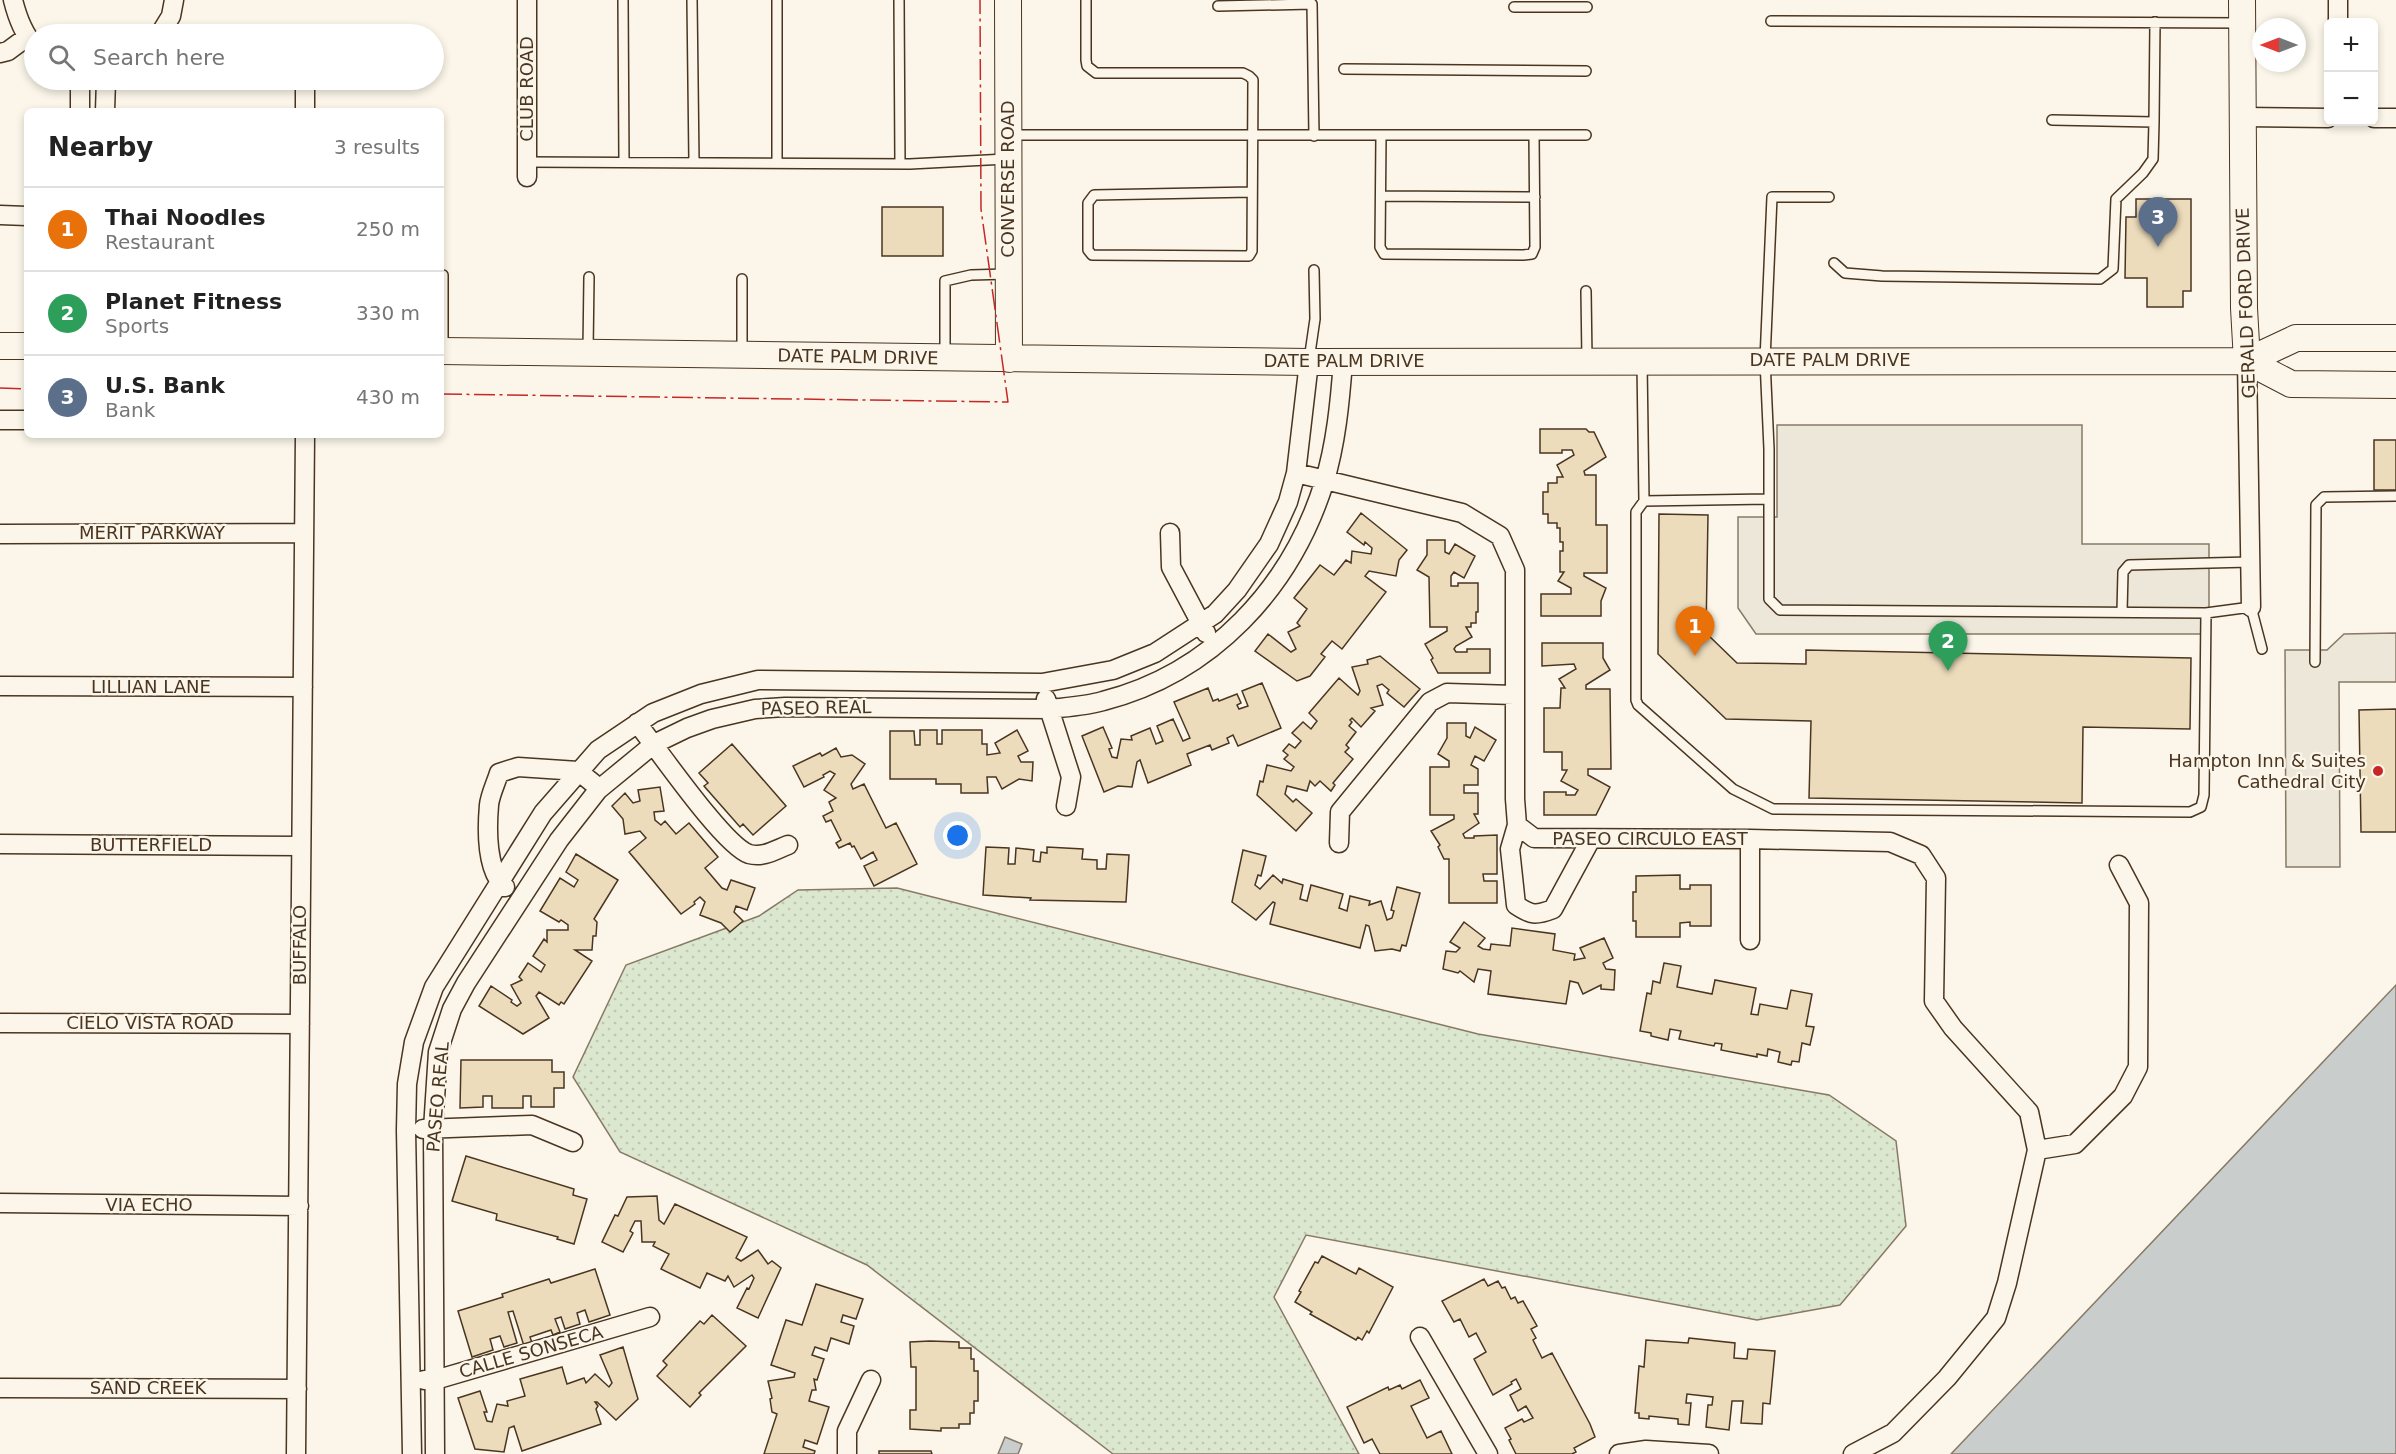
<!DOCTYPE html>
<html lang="en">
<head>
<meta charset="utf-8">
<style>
  :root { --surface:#fff; --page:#f2f2f2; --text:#222; --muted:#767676; --line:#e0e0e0; --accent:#c62828 }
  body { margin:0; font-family:"DejaVu Sans",sans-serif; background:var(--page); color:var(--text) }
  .controls { position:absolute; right:18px; top:18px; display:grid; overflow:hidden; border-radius:9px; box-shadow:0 3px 9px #0003 }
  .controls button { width:54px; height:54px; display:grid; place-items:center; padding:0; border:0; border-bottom:2px solid var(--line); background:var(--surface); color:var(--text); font:30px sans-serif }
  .compass { position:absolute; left:2252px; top:18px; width:54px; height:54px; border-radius:50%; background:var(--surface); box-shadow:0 3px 9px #0003; rotate:270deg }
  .you { position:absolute; left:958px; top:836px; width:21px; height:21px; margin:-15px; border:4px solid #fff; border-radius:50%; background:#1a73e8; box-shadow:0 0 0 9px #1a73e833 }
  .badge { display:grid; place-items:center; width:39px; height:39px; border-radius:50%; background:var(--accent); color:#fff; font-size:20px; font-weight:700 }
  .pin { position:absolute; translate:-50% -50px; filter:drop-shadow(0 2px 3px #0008) }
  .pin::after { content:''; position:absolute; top:32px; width:21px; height:18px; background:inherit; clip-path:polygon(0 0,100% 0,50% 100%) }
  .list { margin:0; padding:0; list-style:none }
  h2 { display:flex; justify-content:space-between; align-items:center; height:78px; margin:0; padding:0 24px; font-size:26px }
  h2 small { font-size:20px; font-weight:400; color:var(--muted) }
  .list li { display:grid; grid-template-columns:39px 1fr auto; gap:18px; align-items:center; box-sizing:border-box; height:84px; padding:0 24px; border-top:2px solid var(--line) }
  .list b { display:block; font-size:22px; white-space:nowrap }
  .list p { margin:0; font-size:20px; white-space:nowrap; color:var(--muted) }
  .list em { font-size:20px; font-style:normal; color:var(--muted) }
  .icon { flex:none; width:33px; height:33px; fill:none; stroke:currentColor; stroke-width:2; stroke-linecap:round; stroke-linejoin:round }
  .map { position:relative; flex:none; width:2396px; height:1454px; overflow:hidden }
  .search { position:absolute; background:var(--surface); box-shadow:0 3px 9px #0003; left:24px; top:24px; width:420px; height:66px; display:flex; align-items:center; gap:15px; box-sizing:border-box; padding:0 21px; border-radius:33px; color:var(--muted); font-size:22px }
  .panel { position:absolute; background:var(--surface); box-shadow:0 3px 9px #0003; left:24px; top:108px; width:420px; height:330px; border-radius:9px }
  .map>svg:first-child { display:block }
  .grass { fill:url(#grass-dots); stroke:#887966; stroke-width:1.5 }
  .parking { fill:#ede7d9; stroke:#887966; stroke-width:1.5 }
  .water { fill:#c9cecd; stroke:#887966; stroke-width:1.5 }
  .building { fill:#ecdcbc; stroke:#4a3520; stroke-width:1.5 }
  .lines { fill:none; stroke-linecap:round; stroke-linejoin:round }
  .lane-casing { stroke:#4a3520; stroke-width:12 }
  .street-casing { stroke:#4a3520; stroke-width:21 }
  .secondary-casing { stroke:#4a3520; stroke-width:28 }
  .lane { stroke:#fbf6e9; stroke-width:9 }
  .street { stroke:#fbf6e9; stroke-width:18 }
  .secondary { stroke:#fbf6e9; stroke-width:26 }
  .power { stroke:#c62828; stroke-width:1.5; stroke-dasharray:21 4.5 3 4.5; stroke-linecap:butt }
  .poi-dot { fill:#c62828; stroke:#fbf6e9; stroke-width:2 }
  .labels { text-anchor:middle; stroke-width:4.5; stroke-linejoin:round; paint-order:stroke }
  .street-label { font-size:18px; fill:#4a3520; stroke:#fbf6e9 }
  .poi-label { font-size:18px; fill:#4a3520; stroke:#fbf6e9; text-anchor:end }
</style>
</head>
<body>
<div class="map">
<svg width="2396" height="1454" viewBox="0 0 2396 1454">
  <defs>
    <pattern id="grass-dots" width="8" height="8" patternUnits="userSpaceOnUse" patternTransform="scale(1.5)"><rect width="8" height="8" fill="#dce7d0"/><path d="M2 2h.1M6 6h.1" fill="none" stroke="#bec7b2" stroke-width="1.8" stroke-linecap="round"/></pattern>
  </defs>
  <rect width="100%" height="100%" fill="#fbf6e9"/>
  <path class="grass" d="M897 888 1478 1034 1829 1095 1896 1141 1906 1226 1840 1305 1757 1320 1306 1235 1274 1297 1359 1454H1113L867 1265 620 1152 573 1077 626 965 759 916 798 890Z"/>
  <path class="parking" d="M1777 425H2082V544H2209V634H1756L1738 608V517H1777Z
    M2396 633V682H2339L2340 867H2286L2285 650H2327L2344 634Z"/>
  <path class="water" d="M2396 985V1454H1951Z
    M1005 1437 1022 1444 1018 1454H998Z"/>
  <path class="building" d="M2136 199H2191V291H2183V307H2147V278H2125L2126 217H2136Z
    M882 207H943V256H882Z
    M1540 429H1586L1589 432H1594L1606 457 1584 471 1585 475H1596V525H1607V573H1584V576L1606 588 1601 601V616H1541V594H1571V588L1558 581 1564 572H1560V551H1563V542H1560V528H1557V523H1548V514H1543V492H1548V483H1557V477H1563L1557 465 1574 455 1572 450H1562V453H1540Z
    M2374 440H2396V490H2374Z
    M1361 513 1407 550 1399 560 1396 576 1369 571 1365 576 1386 592 1342 649 1332 641 1321 654 1325 657 1310 676 1297 681 1255 651 1268 634 1291 652 1296 649 1288 632 1300 626 1297 623 1307 609 1294 598 1320 565 1334 575 1346 560 1351 563 1352 551 1371 554 1372 548 1365 542 1364 545 1347 532Z
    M1659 514 1708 515 1706 633 1737 663 1806 664V650L2191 658 2190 729 2083 727 2082 803 1809 798 1811 721 1726 719 1658 654Z
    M1427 540H1445V552L1449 554 1455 544 1475 556 1464 578 1454 572 1451 576V586H1458V583H1478V612H1476V623H1471V627H1466L1472 637 1456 646 1454 649 1456 652H1467V649H1490V673H1438L1431 660 1433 658 1425 644 1447 631V627H1430L1429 577 1417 570 1427 555Z
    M1542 643H1603V658L1610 670 1586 685V689H1610L1611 769H1588V775L1610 787 1596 815H1544V792H1566V795H1575L1578 790 1561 781 1567 770H1562V752H1544V708H1560L1561 688H1565L1559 679 1576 669 1574 664 1542 666Z
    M1380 656 1420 689 1404 707 1387 693 1389 690 1382 684 1377 686 1383 705 1371 708 1375 711 1361 727 1352 718 1350 720 1352 722 1349 726 1356 732 1346 745 1349 748 1345 752 1353 759 1333 783 1335 785 1331 791 1320 781 1315 786 1310 781 1307 791 1287 786 1285 794 1293 802 1296 799 1312 813 1296 831 1257 795 1260 781 1263 782 1267 765 1291 771 1294 767 1284 759 1288 755 1283 751 1289 744 1295 748 1301 741 1292 733 1303 722 1311 729 1317 721 1309 713 1339 678 1358 695 1360 691 1352 667 1368 664 1367 660Z
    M1262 683 1281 728 1238 746 1233 735 1227 738 1229 743 1212 750 1210 745 1187 754 1191 765 1148 783 1140 760 1137 762 1132 787 1118 786 1104 792 1082 736 1103 727 1112 748 1109 749 1112 757 1117 758 1121 739 1132 740 1131 736 1150 728 1156 744 1163 741 1157 726 1173 719 1183 741 1190 738 1174 702 1208 688 1213 701 1218 699 1219 701 1237 694 1241 703 1237 705 1239 709 1248 706 1242 691Z
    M2396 709V832H2361L2359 710Z
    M1447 723H1466V736L1470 738 1475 727 1496 740 1484 761 1475 756 1471 765 1478 769V785H1464V793H1478V814H1474L1479 823 1463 834 1465 838H1474V836L1497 835V874H1483L1484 881H1497V903H1449V859H1444L1438 847 1440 845 1431 831 1454 819V815H1430V767H1449V761L1438 754 1447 738Z
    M920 730H937V744H942V730H982V744H987V755L1000 753 995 743 1017 730 1028 751 1018 756 1021 762H1033L1032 781 1019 779 1002 789 996 777H987L988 793H961V784H936V779H890V731H914L915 745H920Z
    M732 744 786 806 753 835 743 824 740 827 704 786 708 783 699 773Z
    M836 748 841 757 852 755 865 764 851 784 853 789 864 784 886 828 896 823 917 864 874 886 864 866 877 860 873 852 861 859 854 846 852 847 850 843 839 848 836 843 841 840 831 820 826 822 823 816 833 811 829 802 836 798 824 790 835 774 830 771 823 775 824 777 804 787 793 766 820 753 822 756Z
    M660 787 664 811 654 812 655 820 661 825 665 821 676 834 689 823 718 857 705 868 722 888 727 890 731 880 755 888 747 910 736 906 734 912 743 921 730 932 721 923 700 915 705 902 700 897 694 902 695 904 681 914 629 852 646 838 640 831 625 834 623 819 612 806 625 793 633 803 640 801 638 790Z
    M986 847 1009 848 1008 864H1015L1016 848 1034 850 1033 861 1040 862 1041 852 1047 853V847L1083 849 1082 859 1097 860V869H1106L1107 854 1129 855 1126 902 1030 900 1031 898 983 895Z
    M1243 850 1266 856 1261 876 1258 875 1255 885 1260 889 1273 875 1282 883 1283 879 1303 885 1300 899 1307 901 1311 885 1343 894 1339 908 1347 911 1350 896 1370 901 1369 905 1381 901 1387 920 1392 918 1394 911 1391 910 1397 887 1420 893 1406 946 1402 945 1400 951 1392 949 1375 951 1369 926 1366 925 1360 948 1270 924 1275 903 1273 902 1256 920 1232 902Z
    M576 854 618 880 594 919 597 922 596 936H593L592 950H575L592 961 564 1004 561 1002 559 1005 539 992 536 996 549 1018 523 1034 479 1006 491 986 512 1000 511 1002 517 1006 521 1003 511 985 522 980 519 977 528 963 541 972 545 965 533 956 544 939 547 942V930H568V925L561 920 559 922 540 911 560 878 574 887 578 880 566 872Z
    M1680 875V889H1690V885H1711V926H1690V922L1680 923V937H1636V921H1633V892H1636V876Z
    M1464 922 1485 938 1478 946 1483 949 1490 950 1491 944 1510 946 1512 928 1555 934 1553 950 1575 954 1574 960 1585 958 1580 948 1604 938 1613 958 1603 963 1606 969 1615 970 1614 990 1601 989V985L1583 994 1578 983 1570 981 1566 1004 1488 994 1491 971 1478 969 1474 982 1460 971 1458 973 1443 969 1446 951 1456 952 1460 948 1450 942Z
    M1664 963 1681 966 1677 987 1712 994 1715 980 1756 988 1751 1014 1758 1015 1760 1004 1787 1009 1791 990 1812 994 1806 1026 1814 1027 1810 1045 1802 1043 1799 1062 1792 1061 1791 1065 1778 1062 1780 1052 1768 1049 1767 1056 1757 1054V1057L1721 1050 1722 1044 1715 1043 1714 1046 1679 1039 1681 1031 1670 1029 1668 1040 1651 1036V1033L1640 1031 1647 993 1651 994 1653 981 1660 983Z
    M461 1060H552V1072H564V1088H554V1107H531V1096H523V1108H492V1096H483V1107L460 1108Z
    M466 1156 574 1189 573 1195 587 1199 574 1244 557 1239 558 1237 496 1220 497 1214 452 1201Z
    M657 1196 659 1220 664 1224 675 1204 747 1237 736 1258 741 1261 758 1250 768 1264 772 1261 781 1268 758 1318 737 1308 747 1288 749 1289 754 1278 752 1275 734 1287 728 1276 725 1281 707 1273 700 1288 661 1269 669 1254 653 1246 655 1242H642L641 1221H635L630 1231 633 1233 623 1252 602 1242 615 1215 618 1216 627 1197Z
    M1322 1256 1356 1274 1359 1268 1393 1287 1369 1333 1367 1331 1362 1340 1358 1337 1356 1340 1310 1314 1312 1312 1295 1302 1301 1292 1299 1291 1315 1262 1318 1263Z
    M595 1269 610 1315 589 1322 585 1310 577 1313 580 1324 565 1329 561 1317 555 1319 560 1332 553 1335 551 1330 530 1337 532 1343 524 1346 513 1311 508 1312 517 1343 504 1347 500 1336 490 1339 493 1350 472 1357 458 1311 503 1297 502 1294 549 1279 551 1283Z
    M1484 1279 1488 1286 1498 1281 1502 1288 1505 1287 1511 1299 1515 1297 1518 1303 1523 1301 1537 1326 1531 1329 1536 1338 1533 1340 1542 1358 1552 1353 1590 1424 1595 1437 1574 1448 1576 1452 1572 1454H1516L1509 1440 1511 1439 1505 1428 1522 1419 1524 1422 1533 1418 1526 1406 1518 1411 1510 1395 1521 1389 1516 1379 1511 1382 1512 1384 1493 1395 1474 1359 1486 1352 1476 1333 1469 1337 1460 1319 1454 1322 1442 1301Z
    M816 1284 863 1299 856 1319 843 1315 841 1322 854 1326 849 1344 831 1338 827 1351 815 1347 812 1355 824 1359 817 1380 814 1379 816 1390H812L809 1401 829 1407 817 1444 805 1440 803 1447 815 1451 814 1454H764L777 1414 772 1412 770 1399 772 1398 768 1381 794 1377 795 1373 771 1365 786 1320 802 1325Z
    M712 1315 746 1346 699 1393 701 1395 690 1407 657 1376 667 1365 663 1361 700 1321 704 1324Z
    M1689 1338 1735 1343 1734 1358 1747 1359 1748 1349 1775 1351 1770 1404 1763 1403 1762 1424 1741 1423 1743 1401H1732L1729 1430 1706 1427 1708 1405H1712L1713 1397 1687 1394 1686 1403H1691L1689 1425 1678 1424V1419L1649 1416V1419L1639 1418V1413H1635L1639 1366 1644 1367 1646 1340 1688 1343Z
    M930 1341 959 1342V1348H971V1359H974V1371H978V1401H974V1413H970V1424H959V1428H941V1431L910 1429V1410H916V1367H911L910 1342Z
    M623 1347 638 1399 616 1420 597 1402H595L598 1406 596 1409 601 1424 522 1451 514 1426 509 1428 504 1452 475 1449 458 1398 480 1391 487 1412H484L487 1421 492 1422 497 1404 508 1406 507 1401 525 1396 520 1379 562 1367 567 1384 584 1378 586 1383 595 1374 609 1387 612 1383 600 1355Z
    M1420 1380 1429 1398 1411 1406 1427 1438 1441 1431 1452 1454H1380L1372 1439 1364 1443 1347 1407 1388 1387 1389 1390 1400 1385 1402 1389Z
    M879 1451H931L932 1454H879Z"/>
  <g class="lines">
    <g class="lane-casing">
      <path id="lane" d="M623 0 624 162
        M692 0 694 162
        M777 0V163
        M899 0 900 164
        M1086 0V60L1087 66 1096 73H1243L1249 76 1253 80 1252 251 1249 256 1092 255 1088 250V203L1094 195 1252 192
        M1218 6 1312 4 1314 136
        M1514 7H1587
        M1771 21 2240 23
        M1344 69 1586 71
        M2052 120 2154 122 2155 22
        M1011 135H1586
        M1381 136 1380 247 1384 254 1523 255 1532 254 1535 247 1534 136
        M527 162 910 164 1006 159
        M1381 196 1535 197
        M1829 197H1772L1765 360 1769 449V599L1780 610 2206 613 2251 607 2262 649
        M1834 263 1845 273 1882 276 2100 279 2113 269 2116 199 2143 173 2153 159 2154 122
        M443 275V350
        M742 279V354
        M1586 291 1587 360
        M588 350 589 277
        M945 355V281L971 275 1007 274
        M1309 360 1315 319 1314 270
        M1642 363 1644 501 1768 499
        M1644 501 1636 512V700L1638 705 1733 789 1773 809 2190 812 2201 807 2204 795 2206 613
        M2122 612 2123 572 2129 565 2250 562
        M2315 662 2316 505 2324 497 2396 496"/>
    </g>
    <g class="street-casing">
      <path id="street" d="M13 0C17 16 23 33 34 45
        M527 0V177
        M2338 22V0
        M160 34 171 16 174 0
        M0 53 8 51 27 37
        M305 80V111
        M80 111V80
        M105 111 106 80
        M2242 117 2328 118
        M2374 118H2396
        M0 215 27 216
        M2247 361 2251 607
        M0 420H27
        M1296 473 1462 513 1500 536 1515 570V799L1517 825 1534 838 1750 839 1890 842 1921 855 1936 878 1934 1001 1953 1028 2029 1112 2037 1150 2007 1283 1996 1318 1947 1378 1893 1433 1853 1454
        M1170 533 1171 567 1206 633
        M0 534 304 533
        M0 686 303 687
        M1046 699 1071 777 1066 806
        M637 723C657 748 724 846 749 854 763 858 775 850 788 845
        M1517 825 1510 849 1516 905C1531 915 1535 916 1553 909L1591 839
        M1339 843 1340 812 1430 702 1447 693 1514 695
        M0 844 301 846
        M505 887C486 871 487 828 489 805 490 795 496 783 499 773L518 767 578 771 599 788
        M1750 940V839
        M0 1023 300 1024
        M423 1129 532 1125 573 1142
        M2037 1150 2075 1144 2123 1096 2138 1067 2139 903 2119 865
        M0 1203 299 1206
        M1420 1337 1488 1454
        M424 1380H435L650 1317
        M0 1388 297 1389
        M296 1454 305 435
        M412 1454 406 1130 407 1084 414 1042 434 987 543 813 598 750 653 713 701 694 758 680 1042 683 1113 670 1155 653 1215 614 1237 590 1269 544 1288 502 1296 473 1309 362
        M435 1454 433 1129 438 1052 452 1009 466 983 559 840 598 790 654 744 687 728 712 719 755 709 785 707 1049 709C1067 707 1086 706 1103 701 1212 673 1291 588 1324 483 1336 444 1340 402 1343 361
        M847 1454V1431L871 1380
        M1619 1454 1646 1450 1709 1454"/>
    </g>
    <g class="secondary-casing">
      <path id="secondary" d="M1008 0 1009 359
        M2242 0 2244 308 2247 361
        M0 346H27
        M441 351 1309 362 2247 361 2296 338H2396
        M2247 361 2291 384 2396 385"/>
    </g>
    <use href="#lane" class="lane"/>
    <use href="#street" class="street"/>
    <use href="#secondary" class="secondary"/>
    <path class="power" d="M0 388 27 389
      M441 394 1008 402 981 209 980 0"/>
  </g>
  <circle class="poi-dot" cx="2378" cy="771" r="6"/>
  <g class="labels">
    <g class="street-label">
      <text transform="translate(527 89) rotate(-90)" y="6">CLUB ROAD</text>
      <text transform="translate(1008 179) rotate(-90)" y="6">CONVERSE ROAD</text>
      <text transform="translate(2246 303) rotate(-92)" y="6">GERALD FORD DRIVE</text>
      <text transform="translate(858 357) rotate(1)" y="6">DATE PALM DRIVE</text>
      <text x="1830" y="366">DATE PALM DRIVE</text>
      <text x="1344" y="367">DATE PALM DRIVE</text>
      <text x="152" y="539">MERIT PARKWAY</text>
      <text x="151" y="693">LILLIAN LANE</text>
      <text transform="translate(816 708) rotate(-1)" y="6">PASEO REAL</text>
      <text x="1650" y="845">PASEO CIRCULO EAST</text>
      <text x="151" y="851">BUTTERFIELD</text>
      <text transform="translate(300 945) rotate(-90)" y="6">BUFFALO</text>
      <text x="150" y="1029">CIELO VISTA ROAD</text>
      <text transform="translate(438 1097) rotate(-85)" y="6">PASEO REAL</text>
      <text x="149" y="1211">VIA ECHO</text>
      <text transform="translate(531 1352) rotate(-16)" y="6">CALLE SONSECA</text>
      <text x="148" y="1394">SAND CREEK</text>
    </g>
    <g class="poi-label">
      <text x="2366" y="767">Hampton Inn &amp; Suites<tspan x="2366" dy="21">Cathedral City</tspan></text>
    </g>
  </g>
</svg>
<div class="controls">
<button>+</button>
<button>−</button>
</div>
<svg class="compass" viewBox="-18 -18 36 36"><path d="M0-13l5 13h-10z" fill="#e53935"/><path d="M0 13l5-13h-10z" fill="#767676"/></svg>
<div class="you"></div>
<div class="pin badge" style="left:1695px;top:656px;background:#e8710a">1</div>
<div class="pin badge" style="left:1948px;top:671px;background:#2e9e5b">2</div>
<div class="pin badge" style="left:2158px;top:247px;background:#5c6f8a">3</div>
<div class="search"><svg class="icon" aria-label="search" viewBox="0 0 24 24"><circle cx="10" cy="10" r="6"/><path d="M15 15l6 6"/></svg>Search here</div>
<section class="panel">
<h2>Nearby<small>3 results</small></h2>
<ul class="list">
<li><span class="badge" style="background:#e8710a">1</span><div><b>Thai Noodles</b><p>Restaurant</p></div><em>250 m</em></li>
<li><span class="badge" style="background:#2e9e5b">2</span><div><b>Planet Fitness</b><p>Sports</p></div><em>330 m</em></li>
<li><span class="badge" style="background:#5c6f8a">3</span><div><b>U.S. Bank</b><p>Bank</p></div><em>430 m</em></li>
</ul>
</section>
</div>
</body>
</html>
